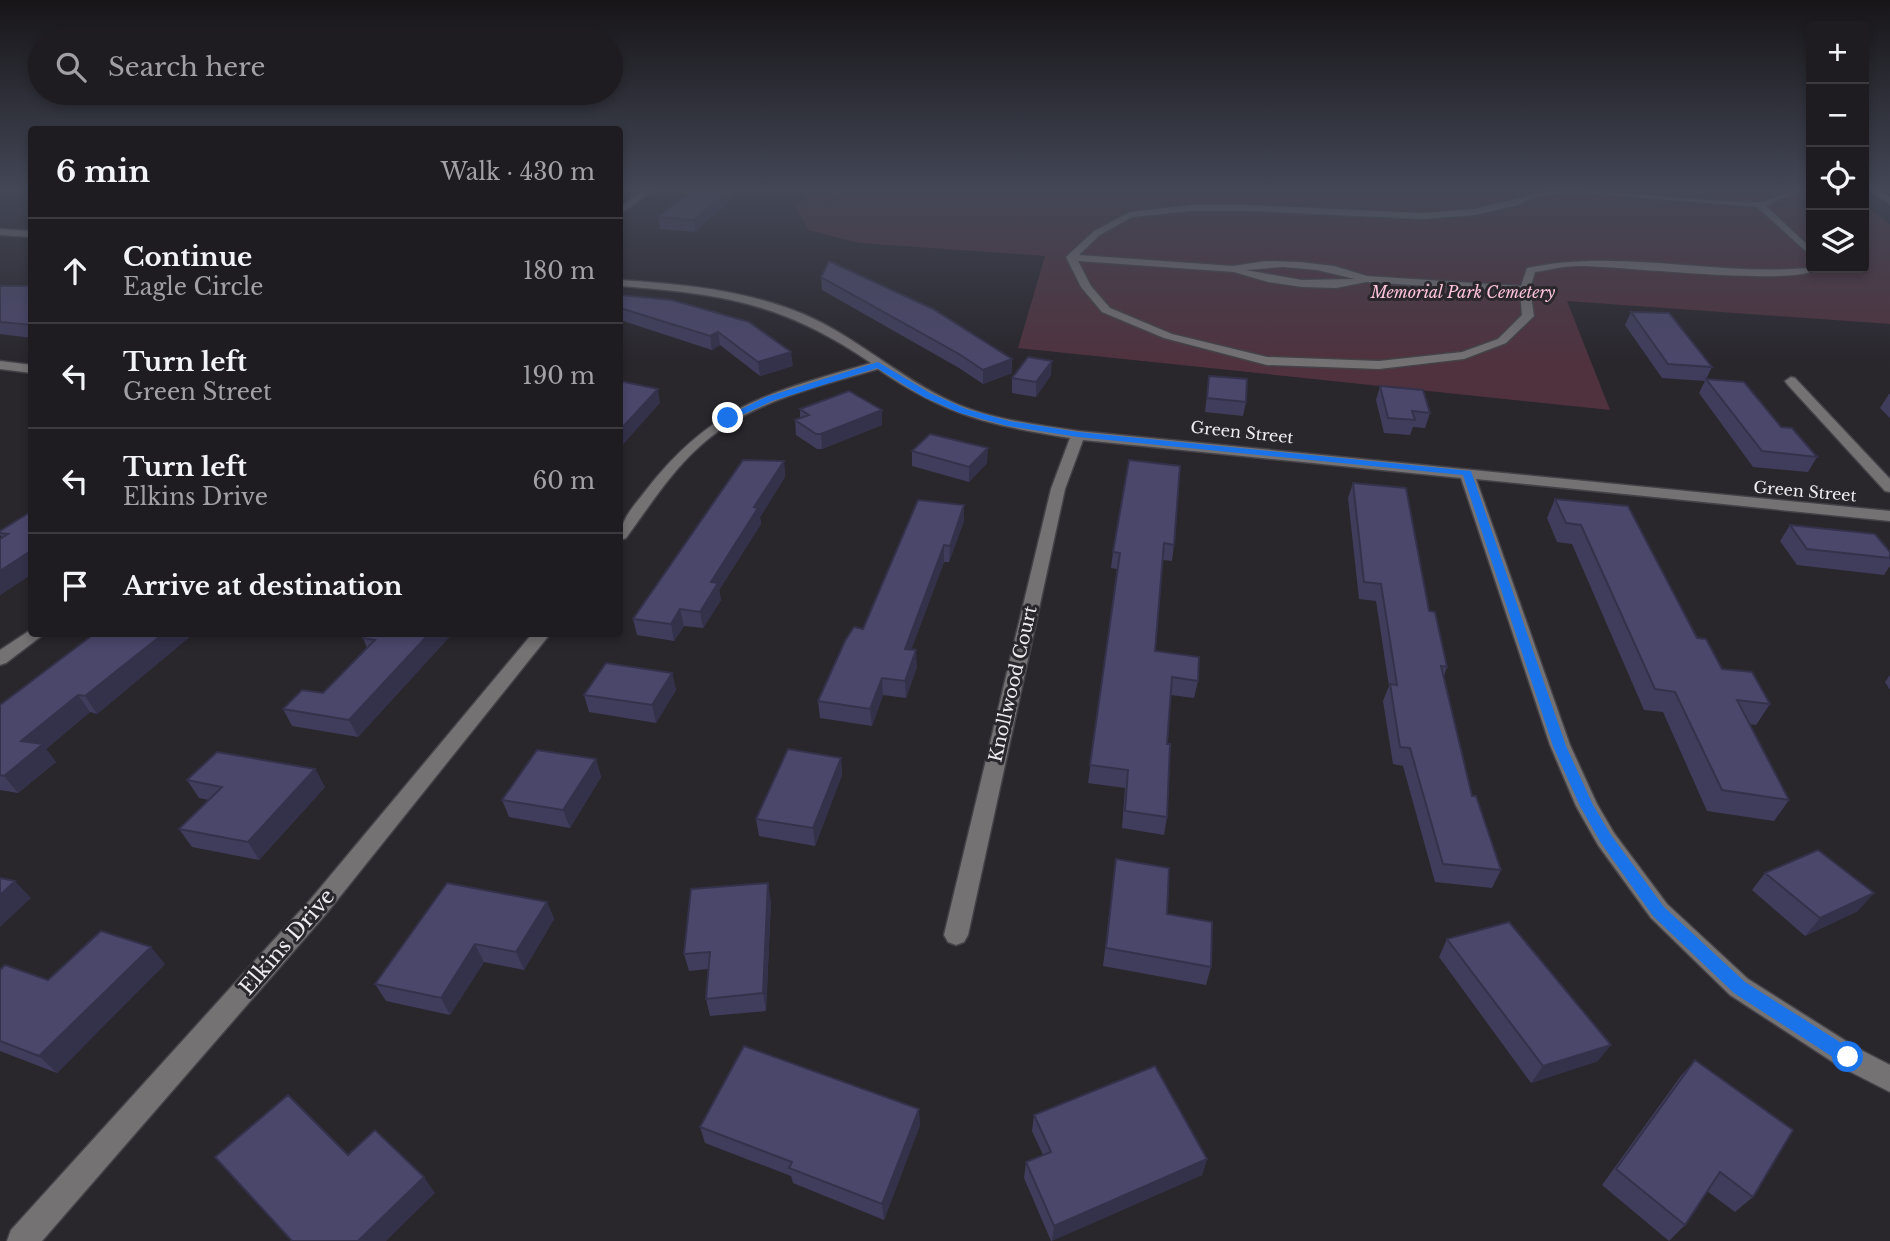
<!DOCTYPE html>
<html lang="en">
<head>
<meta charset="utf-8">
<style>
  :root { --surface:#1f1c21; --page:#2c292e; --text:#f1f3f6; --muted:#a1a1a5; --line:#3c3a3f }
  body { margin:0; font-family:"Libre Baskerville",serif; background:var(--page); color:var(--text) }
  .controls { position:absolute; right:21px; top:21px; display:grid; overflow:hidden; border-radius:7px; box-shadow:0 4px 10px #0003 }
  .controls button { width:63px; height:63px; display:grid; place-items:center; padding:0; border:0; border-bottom:2px solid var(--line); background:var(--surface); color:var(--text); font:35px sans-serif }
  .stop { position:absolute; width:21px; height:21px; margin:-16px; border:5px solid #1a73e8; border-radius:50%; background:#fff }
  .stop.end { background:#1a73e8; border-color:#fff; box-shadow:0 2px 7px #0008 }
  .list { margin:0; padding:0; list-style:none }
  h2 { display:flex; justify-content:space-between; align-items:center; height:91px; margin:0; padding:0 28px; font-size:30px }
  h2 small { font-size:23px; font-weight:400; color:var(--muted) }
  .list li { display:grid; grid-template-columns:46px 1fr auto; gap:21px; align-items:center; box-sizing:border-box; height:105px; padding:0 28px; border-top:2px solid var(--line) }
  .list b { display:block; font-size:26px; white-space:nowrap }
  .list p { margin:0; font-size:23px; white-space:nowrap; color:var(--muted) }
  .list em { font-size:23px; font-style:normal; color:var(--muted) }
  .icon { flex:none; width:38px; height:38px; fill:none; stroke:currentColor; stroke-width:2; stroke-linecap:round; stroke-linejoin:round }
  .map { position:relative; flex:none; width:1890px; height:1241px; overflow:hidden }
  .search { position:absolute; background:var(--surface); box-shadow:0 4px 10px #0003; left:28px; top:28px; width:595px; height:77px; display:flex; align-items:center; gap:18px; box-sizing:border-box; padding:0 24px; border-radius:38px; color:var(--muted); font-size:26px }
  .panel { position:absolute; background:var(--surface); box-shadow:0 4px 10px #0003; left:28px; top:126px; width:595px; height:511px; border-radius:7px }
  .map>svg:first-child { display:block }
  .green { fill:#4f323e }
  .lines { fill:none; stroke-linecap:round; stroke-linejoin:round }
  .minor-casing { stroke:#444247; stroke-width:3 }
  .minor { fill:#757274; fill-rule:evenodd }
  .wall { fill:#403d5c }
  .shaded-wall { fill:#34324b }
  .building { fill:#4b476b; stroke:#34324b; stroke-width:2 }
  .route { fill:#1a73e8 }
  .labels { text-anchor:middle; stroke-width:6; stroke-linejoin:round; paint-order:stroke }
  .far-park-label { font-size:16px; font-style:italic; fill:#fdc3da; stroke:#29262c }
  .far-street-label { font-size:16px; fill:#edebee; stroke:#29262c }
  .street-label { font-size:18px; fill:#edebee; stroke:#29262c }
  .near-street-label { font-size:21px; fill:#edebee; stroke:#29262c }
</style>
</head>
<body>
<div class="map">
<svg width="1890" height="1241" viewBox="0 0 1890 1241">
  <rect width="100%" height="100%" fill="#29262c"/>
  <path class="green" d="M815 190H839L824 208 843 190H1105L1107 194 1209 190H1811V268H1864V205L1890 224V324L1567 301 1610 410 1018 348 1045 256 859 243 808 230 796 207Z"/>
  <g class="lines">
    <g class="minor-casing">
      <path id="minor" d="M644 190H654L620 214V207Z
        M1550 190C1619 190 1687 201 1755 202 1771 202 1785 190 1801 190L1766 206 1811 248V256L1757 207 1570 192 1535 197 1518 205 1475 215 1423 219 1251 211H1191L1132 217 1100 235 1079 255 1233 266 1266 261 1300 262 1334 266 1367 276 1521 286 1527 268C1619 248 1714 276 1807 268L1811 265V268H1817C1804 288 1612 265 1578 266 1564 266 1549 270 1535 272L1530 289 1534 316 1506 343 1464 359 1379 369 1267 365 1164 338 1102 312 1081 287 1066 257 1094 231 1130 212 1191 205H1251L1423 213 1475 209ZM1078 261 1234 272 1268 282 1302 287 1336 288 1366 282 1520 292 1522 315 1498 339 1462 352 1379 361 1267 357 1172 334 1110 308 1091 286ZM1283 267 1317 270 1355 279 1302 280 1246 270Z
        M1870 190H1880L1890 197V204Z
        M0 229 32 231V237L0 235Z
        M620 280C678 284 738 289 793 310 848 330 891 372 944 398 985 419 1033 424 1078 431L1890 511V521L1476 479 1570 745 1597 804 1614 833 1667 904 1748 979 1857 1048 1890 1065V1092L1839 1066 1730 995 1651 918 1598 845 1576 806 1550 745 1461 478 1083 440 1065 489 968 935 964 942 956 945 948 942 944 935 1051 489 1070 438C990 425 946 416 878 369 816 387 748 402 699 447 670 473 649 507 626 538L620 540C620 519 634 506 647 489 713 404 772 392 871 363 784 303 722 294 620 286Z
        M0 361 32 365V373L0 369Z
        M1791 377 1795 378 1890 479V492L1885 491 1787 384 1785 381Z
        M32 629V634H44L6 663 0 665V650Z
        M532 634H550L326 914 42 1241H7L11 1230 310 900Z"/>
    </g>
    <use href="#minor" class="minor"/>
  </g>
  <path class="wall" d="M739 193 695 232 660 229 658 217Z
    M821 277 1012 373 983 384 959 368 822 290Z
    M0 286H32V338L0 334Z
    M620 295 672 300 793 366 760 376 720 345 712 350 620 320Z
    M1631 312 1712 367 1706 379 1781 427 1817 457 1808 472 1753 467 1699 393 1705 381 1662 378 1625 325Z
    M1051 375 1036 397 1012 393V378Z
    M1209 376 1246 402 1243 416 1205 412Z
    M1380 386 1430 413 1425 428 1413 427 1410 435 1384 433 1376 400Z
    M1889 394H1890V418L1880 408Z
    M800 409 882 410V425L822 449H817L796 435 795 420 800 418Z
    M912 451 987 463 969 482 912 466Z
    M1129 460 1174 545 1172 561 1163 560 1155 651 1198 681 1194 698 1171 695 1167 744V817L1164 835 1122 828 1125 788 1088 783 1117 569 1111 568 1113 552Z
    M784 461 785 477 760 517 761 524 719 590 721 600 703 628 684 626 674 641 637 635 633 619Z
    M1353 483 1429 611 1447 667 1444 676 1472 796 1501 870 1492 888 1435 882 1403 766 1393 764 1383 701 1389 686 1376 601 1359 599 1348 498Z
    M1555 499 1697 638 1722 669 1770 704 1756 725 1750 724 1789 800 1774 821 1707 811 1663 712 1644 710 1572 544 1557 542 1547 518Z
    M32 511V574L0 595V539L2 538 0 535V531Z
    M964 521 949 562H944L911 650 917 667 906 698 883 695 872 726 820 718 818 701Z
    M1790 525 1890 552V566L1884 575 1797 565 1780 541Z
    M94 634H193L97 714 90 712 46 749 56 762 18 793 0 790V705Z
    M452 634 358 737 292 726 283 709 323 693 367 648 363 638Z
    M672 673 676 690 656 723 589 712 584 695Z
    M1890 675V690L1885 682Z
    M841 758 842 775 815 846 759 836 756 819Z
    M596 759 601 777 570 828 509 817 502 800Z
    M315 769 325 787 259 860 192 847 179 829 209 800 199 798 187 780Z
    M1116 859 1167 914 1211 967 1206 985 1103 966Z
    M1765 873 1858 911 1805 936 1752 890Z
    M771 901 766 1011 710 1016 706 999 708 969 689 971 684 954Z
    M547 902 554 919 524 970 484 962 450 1015 386 1001 375 984Z
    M1447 939 1598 1061 1531 1083 1439 957Z
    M165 964 57 1073 0 1051V970L48 980Z
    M1695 1060 1753 1197 1735 1212 1707 1191 1685 1225 1669 1241 1602 1185 1680 1077Z
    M1034 1115 1207 1159 1202 1175 1051 1241 1024 1178 1026 1162 1043 1155 1032 1131Z
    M920 1125 884 1220 793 1183 791 1176 705 1143 700 1127Z"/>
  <path class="shaded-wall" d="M728 190H739V193L695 232 694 220Z
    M718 332 720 345 712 350 710 336Z
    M791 352 793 366 760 376 758 362Z
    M1012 359V373L983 384V370Z
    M1052 361 1051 375 1036 397V382Z
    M658 389 660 403 620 448V430Z
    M882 410V425L822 449 821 434Z
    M988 448 987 463 969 482V467Z
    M784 461 785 477 760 517 761 524 719 590 721 600 703 628 700 612 711 582 754 507Z
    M964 505V521L949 562 950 546Z
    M944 545V562L905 666V649Z
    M32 550V574L0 595V571Z
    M680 609 684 626 674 641 671 624Z
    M163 634H193L97 714 85 696Z
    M429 634H452L358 737 349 720Z
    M916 650 917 667 906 698 905 681Z
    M672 673 676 690 656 723 652 705Z
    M882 678 883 695 872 726 870 709Z
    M78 695 90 712 46 749 56 762 18 793 4 776 21 741Z
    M841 758 842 775 815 846 813 828Z
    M596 759 601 777 570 828 563 810Z
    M315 769 325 787 259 860 248 842Z
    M15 881 31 898 0 927V895Z
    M768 883 771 901 766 1011 763 993Z
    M1874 893 1858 911 1805 936 1820 918Z
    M547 902 554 919 524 970 516 952Z
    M475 944 484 962 450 1015 441 998Z
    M151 947 165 964 57 1073 39 1056Z
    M1611 1045 1598 1061 1531 1083 1543 1066Z
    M919 1109 920 1125 884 1220 882 1204Z
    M1207 1159 1202 1175 1052 1241 1054 1226Z
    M424 1177 435 1193 386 1241H358Z"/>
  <path class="building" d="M693 190H728L694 220 658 217Z
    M829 261 933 309 1012 359 983 370 959 354 821 277Z
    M0 286H32V325L0 322Z
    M620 295 672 300 749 322 791 352 758 362 718 332 710 336 620 308Z
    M1631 312 1669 313 1712 367 1668 364Z
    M1028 357 1052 361 1036 382 1012 378Z
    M1209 376 1247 379 1246 402 1207 398Z
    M1706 379 1744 382 1781 427 1792 428 1817 457 1762 451Z
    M620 381 658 389 620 430Z
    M1380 386 1423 390 1430 413 1412 411 1415 420 1388 418Z
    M849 391 882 410 821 434H816L795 420 809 415 800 409Z
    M930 434 988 448 969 467 912 451Z
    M743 460 784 461 754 507 758 508 711 582 718 583 700 612 680 609 671 624 633 619Z
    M1129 460 1180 466 1174 545 1164 543 1155 651 1199 657 1198 681 1172 677 1167 744H1170L1167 817 1125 811 1128 770 1090 765 1120 553 1113 552Z
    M1353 483 1406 488 1429 611 1435 612 1447 667 1441 666 1472 796H1476L1501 870 1443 864 1410 748 1400 747 1390 684 1397 685 1381 584 1364 582Z
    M1555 499 1628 506 1697 638 1706 639 1722 669 1752 672 1770 704 1737 700 1789 800 1722 790 1675 692 1655 689 1581 525 1566 523Z
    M918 500 964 505 950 546 944 545 905 649 916 650 905 681 882 678 870 709 818 701 845 641 854 627 863 629Z
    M32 511V550L0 571V539L8 534 0 533V531Z
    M1790 525 1875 534 1890 552V558L1807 549Z
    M94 634H163L85 696 78 695 21 741 43 744 4 776 0 775V705Z
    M368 634H429L349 720 283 709 302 690 323 693 375 640 363 638Z
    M606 663 672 673 652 705 584 695Z
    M788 749 841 758 813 828 756 819Z
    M537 750 596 759 563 810 502 800Z
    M217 752 315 769 248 842 179 829 222 787 187 780Z
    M1818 850 1874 893 1820 918 1765 873Z
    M1116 859 1169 868 1167 914 1212 922 1211 967 1106 948Z
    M0 878 15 881 0 895Z
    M447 883 547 902 516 952 475 944 441 998 375 984Z
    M768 883 763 993 706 999 710 952 684 954 691 889Z
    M1509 922 1611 1045 1543 1066 1447 939Z
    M101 931 151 947 39 1056 0 1041V970L5 965 48 980Z
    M744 1046 919 1109 882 1204 789 1168 792 1162 700 1127Z
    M1695 1060 1793 1130 1753 1197 1720 1172 1685 1225 1616 1169Z
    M1155 1066 1207 1159 1054 1226 1026 1162 1051 1152 1034 1115Z
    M288 1095 348 1155 375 1130 424 1177 358 1241H292L215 1157Z"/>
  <linearGradient id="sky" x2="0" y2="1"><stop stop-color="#171518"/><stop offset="0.52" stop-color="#434756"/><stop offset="1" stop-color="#434756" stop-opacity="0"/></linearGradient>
  <rect width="1890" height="364" fill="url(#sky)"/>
  <path class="route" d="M878 362 930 393 966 409 1009 421 1078 432 1471 471 1566 746 1593 805 1611 835 1664 907 1745 982 1854 1051 1856 1057 1854 1063 1848 1065 1842 1063 1734 993 1653 916 1601 843 1580 806 1553 746 1463 475 1078 437 1008 426 960 413 924 397 877 368 772 401 731 420 723 418 766 397Z"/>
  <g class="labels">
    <g class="far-park-label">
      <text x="1463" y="298">Memorial Park Cemetery</text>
    </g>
    <g class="far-street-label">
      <text transform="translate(1242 432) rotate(6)" y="6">Green Street</text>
      <text transform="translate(1805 491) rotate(5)" y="6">Green Street</text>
    </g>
    <g class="street-label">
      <text transform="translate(1013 684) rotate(-77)" y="6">Knollwood Court</text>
    </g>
    <g class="near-street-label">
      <text transform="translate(287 942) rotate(-49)" y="7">Elkins Drive</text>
    </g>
  </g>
</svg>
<div class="controls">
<button>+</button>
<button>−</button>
<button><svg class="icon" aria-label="locate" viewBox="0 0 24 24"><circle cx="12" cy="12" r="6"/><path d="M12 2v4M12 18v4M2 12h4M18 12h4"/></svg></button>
<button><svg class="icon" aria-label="layers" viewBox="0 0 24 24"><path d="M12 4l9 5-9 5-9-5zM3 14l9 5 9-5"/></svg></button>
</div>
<div class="stop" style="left:1848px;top:1057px"></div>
<div class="stop end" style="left:728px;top:418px"></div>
<div class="search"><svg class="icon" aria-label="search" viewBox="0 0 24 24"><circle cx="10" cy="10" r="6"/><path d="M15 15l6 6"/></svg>Search here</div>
<section class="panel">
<h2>6 min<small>Walk · 430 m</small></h2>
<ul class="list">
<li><svg class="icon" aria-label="ahead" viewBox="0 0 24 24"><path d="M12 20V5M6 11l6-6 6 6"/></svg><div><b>Continue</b><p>Eagle Circle</p></div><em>180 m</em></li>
<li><svg class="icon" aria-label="left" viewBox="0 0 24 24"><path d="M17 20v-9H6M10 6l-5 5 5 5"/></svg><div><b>Turn left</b><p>Green Street</p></div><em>190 m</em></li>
<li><svg class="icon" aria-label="left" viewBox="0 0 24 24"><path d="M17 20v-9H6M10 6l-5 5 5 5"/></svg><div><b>Turn left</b><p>Elkins Drive</p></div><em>60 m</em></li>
<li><svg class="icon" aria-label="arrive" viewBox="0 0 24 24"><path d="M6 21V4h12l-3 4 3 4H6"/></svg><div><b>Arrive at destination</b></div></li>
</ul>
</section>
</div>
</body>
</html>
